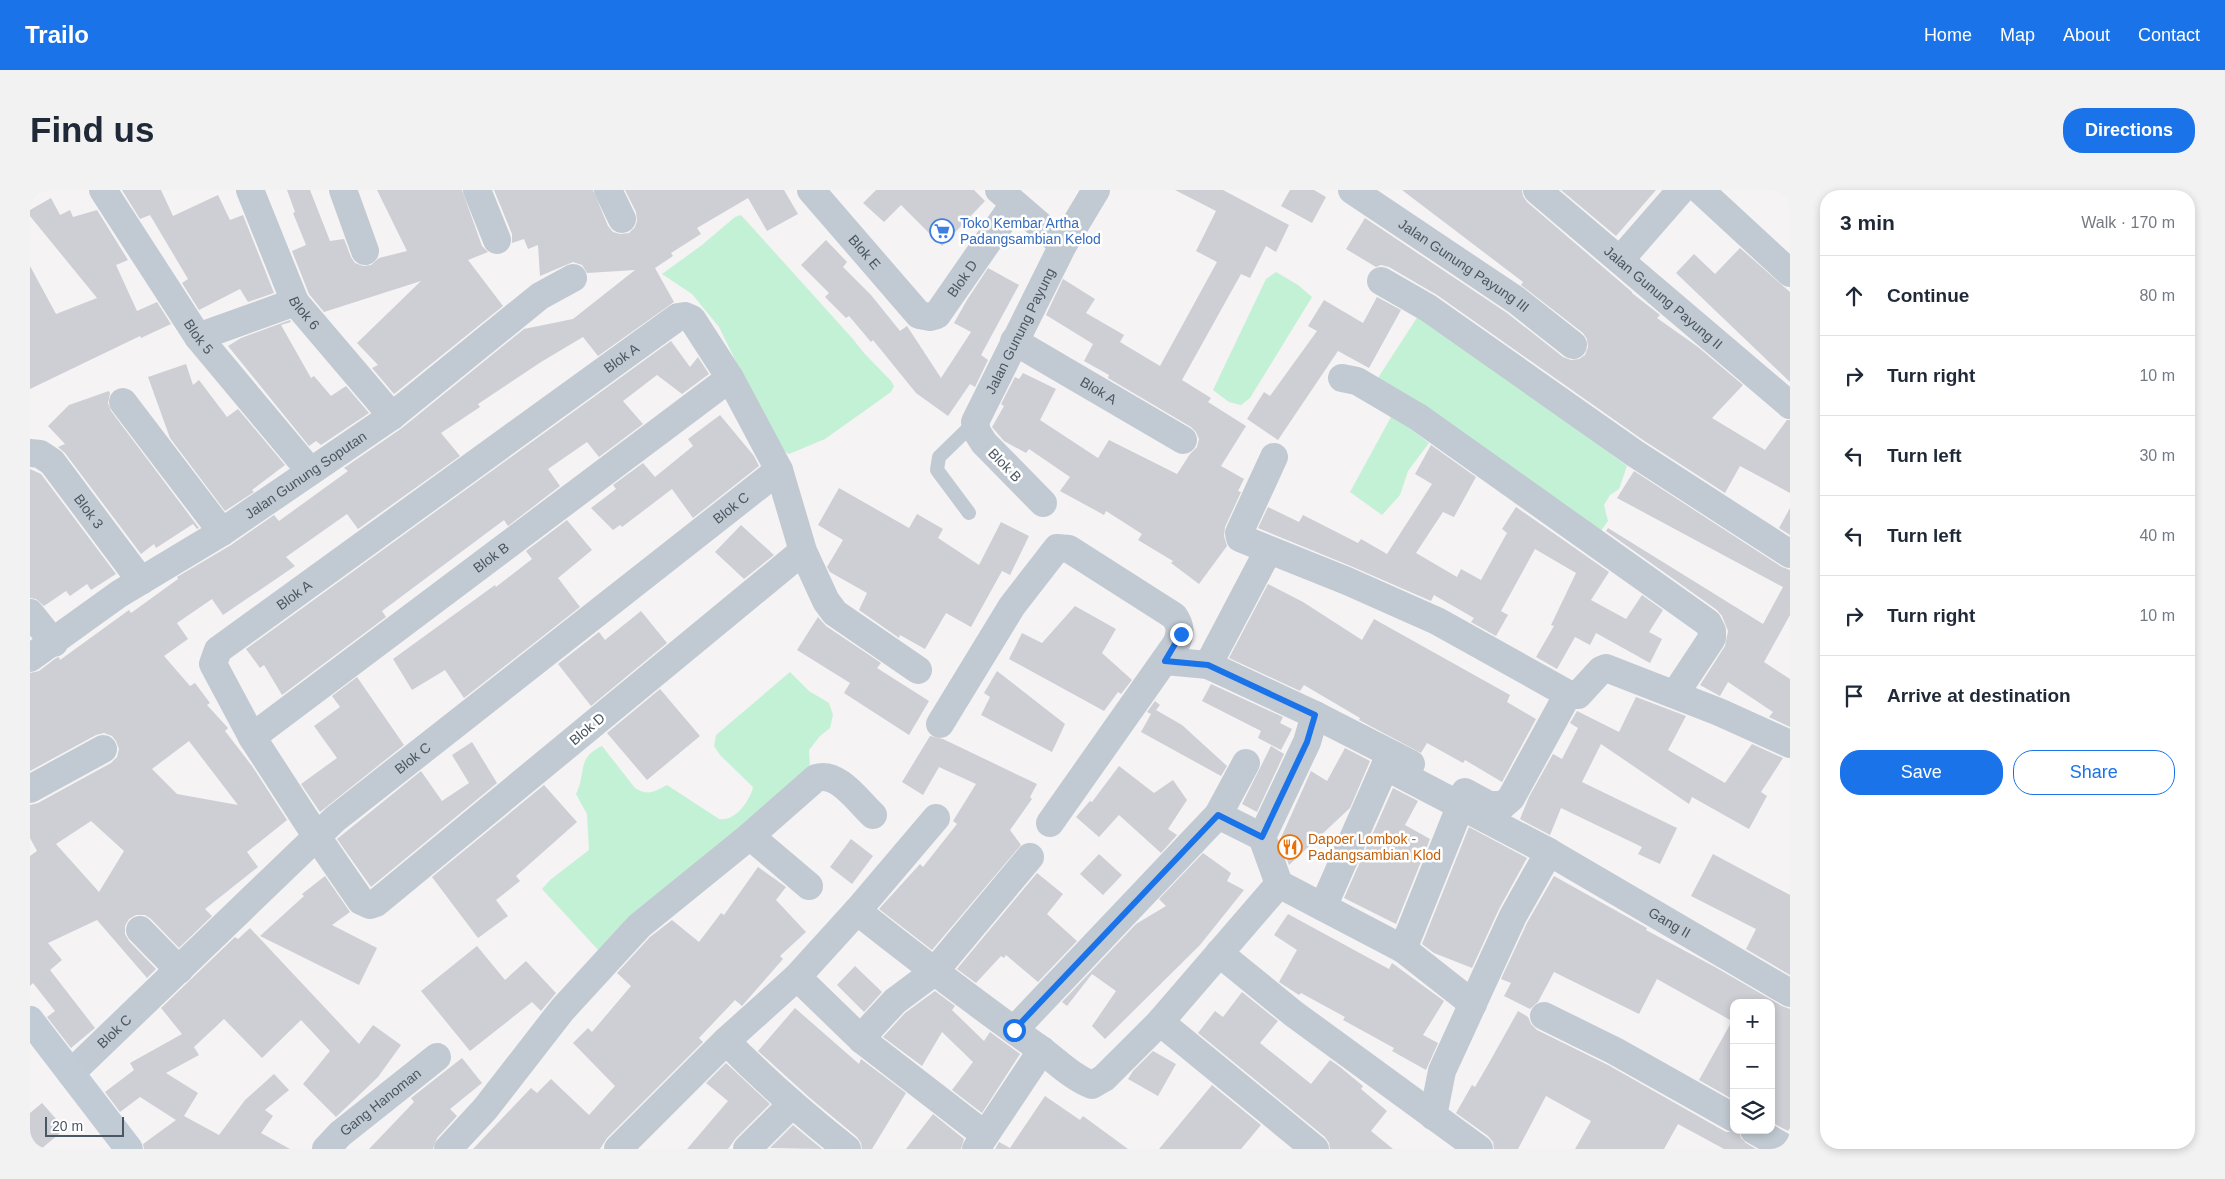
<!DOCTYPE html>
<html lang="en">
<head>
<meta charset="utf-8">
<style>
  :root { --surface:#fff; --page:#f2f2f3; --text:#1f2937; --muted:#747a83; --line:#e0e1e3; --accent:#1a73e8 }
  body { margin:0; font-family:Helvetica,sans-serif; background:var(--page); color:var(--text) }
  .controls { position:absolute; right:15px; bottom:15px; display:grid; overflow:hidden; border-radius:10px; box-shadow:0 2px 8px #0003 }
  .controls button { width:45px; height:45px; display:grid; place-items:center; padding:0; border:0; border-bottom:1px solid var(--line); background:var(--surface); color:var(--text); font:25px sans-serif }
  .scale { position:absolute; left:15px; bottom:12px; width:79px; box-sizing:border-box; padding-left:5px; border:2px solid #4a5661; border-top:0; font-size:14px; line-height:18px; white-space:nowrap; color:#4a5661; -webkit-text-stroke:4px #fff; paint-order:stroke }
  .stop { position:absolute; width:15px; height:15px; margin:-11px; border:4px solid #1a73e8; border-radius:50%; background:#fff }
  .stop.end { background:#1a73e8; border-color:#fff; box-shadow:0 1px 5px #0008 }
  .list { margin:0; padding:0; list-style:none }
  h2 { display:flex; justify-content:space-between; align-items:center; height:65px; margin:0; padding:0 20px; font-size:21px }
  h2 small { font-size:16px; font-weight:400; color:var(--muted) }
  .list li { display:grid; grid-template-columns:32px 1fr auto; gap:15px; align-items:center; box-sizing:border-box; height:80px; padding:0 20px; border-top:1px solid var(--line) }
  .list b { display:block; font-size:19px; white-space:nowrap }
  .list em { font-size:16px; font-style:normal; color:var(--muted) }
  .actions { display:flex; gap:10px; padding:15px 20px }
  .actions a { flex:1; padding:11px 0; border:1px solid var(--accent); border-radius:20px; text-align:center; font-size:18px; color:var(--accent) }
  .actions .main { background:var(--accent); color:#fff }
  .icon { flex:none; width:28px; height:28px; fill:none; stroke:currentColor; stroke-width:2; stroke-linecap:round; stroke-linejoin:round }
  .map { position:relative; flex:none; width:1760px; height:959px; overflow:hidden; border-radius:20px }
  header { display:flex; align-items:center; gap:30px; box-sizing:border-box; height:70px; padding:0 25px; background:var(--accent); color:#fff }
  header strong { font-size:24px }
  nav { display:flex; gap:28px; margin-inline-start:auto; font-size:18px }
  .intro { display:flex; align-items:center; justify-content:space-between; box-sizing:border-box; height:120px; padding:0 30px }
  h1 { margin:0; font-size:35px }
  .button { padding:12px 22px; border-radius:20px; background:var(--accent); color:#fff; font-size:18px; font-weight:700 }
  main { display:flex; gap:30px; padding:0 30px }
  aside { flex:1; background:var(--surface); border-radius:20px; box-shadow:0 2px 8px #0003 }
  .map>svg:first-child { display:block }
  .green { fill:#c3f1d5 }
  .building { fill:#cdcfd5; fill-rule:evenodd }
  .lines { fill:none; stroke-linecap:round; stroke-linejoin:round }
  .lane { stroke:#c1cad2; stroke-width:14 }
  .street { stroke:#c1cad2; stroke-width:28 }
  .secondary { stroke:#c1cbd6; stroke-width:28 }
  .route { stroke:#1a73e8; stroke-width:6 }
  .labels { text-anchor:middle; stroke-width:5; stroke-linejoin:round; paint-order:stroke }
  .shop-label { font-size:14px; fill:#366cbe; stroke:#fff; text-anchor:start }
  .street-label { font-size:14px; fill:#4a5661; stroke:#fff }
  .food-label { font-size:14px; fill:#c56008; stroke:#fff; text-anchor:start }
</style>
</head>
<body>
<header>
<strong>Trailo</strong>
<nav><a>Home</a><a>Map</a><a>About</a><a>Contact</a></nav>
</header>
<div class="intro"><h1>Find us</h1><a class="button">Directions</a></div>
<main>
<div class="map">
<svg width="1760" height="959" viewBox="0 0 1760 959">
  <rect width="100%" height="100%" fill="#f5f3f3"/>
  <path class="green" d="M711 25 822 148 834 163 861 191 864 196 861 202 795 249 759 264 748 257 689 137 662 104 632 84 672 55 705 27Z
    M1246 82 1268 95 1282 107 1220 208 1211 215 1199 212 1183 200 1236 89Z
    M1390 123 1597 276 1589 299 1580 305 1574 315 1578 331 1566 348 1344 194Z
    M1361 227 1377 236 1399 253 1378 281 1370 305 1352 325 1320 302Z
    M760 482 779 501 799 513 803 525 800 538 790 546 779 560 780 579 570 762 512 699 520 690 559 660 557 624 546 604C557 582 546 568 572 556L605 598C618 606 624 602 637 595L689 629C705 632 720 611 723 597L690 565 684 556 686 545Z"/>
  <path class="building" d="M92 0H131L143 26 188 5 200 30 213 25 244 103 218 112 210 99 169 120 152 93 158 89 120 25 110 29Z
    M257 0H280L300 51 314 49 321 67 325 73 333 76 341 75 349 68 377 61 347 0H432L452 56 458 62 438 70 473 116 364 204 342 178 348 175 327 153 391 91 294 122 279 104 262 61 276 55 263 23 265 22Z
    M464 0H563L578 36 583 42 590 44 599 43 605 37 607 31 606 22 595 0H754L768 24 737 41 718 8 667 38 671 44 641 63 643 66 625 78 644 112 568 166 553 147 511 172 448 214 450 217 411 243 430 266 328 339 317 324 256 367 265 376 193 425 182 409 147 433 158 449 134 466 160 496 165 493 180 513 177 515 198 538 195 541 222 576 257 630 217 662 228 677 175 719 182 726 149 758 121 729 115 725H106L99 729 95 736V744L99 751 126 779 117 788 67 730 18 753 32 770 20 780 65 838 41 858 17 827 25 821 3 793 0 796V666L7 661 0 648V615L8 613 81 573 87 567 89 559 86 551 82 546 74 543 66 545 0 581V483L9 481 26 468 29 467 30 470 99 420 101 423 148 389 147 387 201 355 244 325 249 331 318 281 314 278 372 238 494 139 543 129 605 80 557 83 552 75 543 72 510 86 508 55 498 59 494 49 482 53V44ZM159 551 208 615 147 604 122 579ZM61 631 94 661 69 702 26 654Z
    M846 0H944L955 11 912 56 871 15 854 32 833 13Z
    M1145 0H1193L1259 35 1246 62 1236 56 1220 88 1211 84 1152 190 1181 208 1178 212 1216 236 1191 276 1214 289 1208 301 1211 302 1195 337 1194 346 1197 356 1169 394 1141 373 1143 371 1108 350 1112 344 1076 321 1074 325 1030 301 1040 287 999 259 996 263 974 251 962 237 974 216 971 214 985 187 989 189 993 183 1026 199 1010 230 1068 268 1079 250 1147 284 1160 264 1167 257 1169 249 1166 242 1161 237 1078 188 1079 185 1054 171 1063 154 1016 125 1033 89 1065 109 1056 123 1094 145 1090 152 1130 176 1187 72 1166 61 1186 21Z
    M1260 0H1284L1296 7 1282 33 1251 16Z
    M1372 0H1492L1493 6 1497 12 1602 102V103L1630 125 1627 128 1668 157 1713 195 1682 228 1735 260 1757 230H1760V303L1710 276 1695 303 1613 250 1407 105 1359 77 1351 75 1346 77 1316 59 1335 28 1477 123 1533 167 1541 170 1549 169 1555 165 1558 157 1557 149 1553 143 1491 95 1493 92Z
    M1531 0H1626L1586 46Z
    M21 8 30 25 40 20 43 27 67 20 98 70 86 75 107 121 127 112 141 134 111 148 110 146 0 199V76L26 124 67 108 0 26V20Z
    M796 50 817 72 813 77 841 105 870 141 877 136 911 188 941 142 924 133 937 110 958 78 989 95 951 165 958 170 945 197 940 194 918 226 886 203 843 150 841 152 819 126 816 128 795 107 799 103 771 75Z
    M1710 58 1760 102V192L1646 83 1664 64 1685 84Z
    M1347 107 1371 120 1339 178 1308 161 1248 250 1217 229 1234 202 1240 206 1287 141 1278 136 1294 110 1333 133Z
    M260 130 261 132 251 135 281 188 284 186 301 206 316 196 339 223 291 255 286 251 279 256 198 156 211 148Z
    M641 151 660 177 668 167 679 184 652 204 627 185 593 211 613 234 569 267 557 252 518 279 530 296 478 336 474 330 352 421 356 427 252 505 234 475 230 478 216 459Z
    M156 174 163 195 169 190 197 227 208 219 255 275 222 300 224 302 195 321 140 248 118 187Z
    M79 201 80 203 78 213 81 221 169 338 167 339 163 334 126 358 124 354 111 364 35 263 28 257 35 254 18 236 39 215Z
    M690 225 724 266 729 276 663 328 642 299 592 337 590 335 583 340 561 318 586 299 583 295 613 273 625 287 663 256 658 249Z
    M1401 255 1446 287 1424 327 1413 322 1386 363 1427 387 1431 379 1451 390 1477 343 1472 339 1486 317 1579 382 1561 410 1596 429 1612 405 1633 420 1619 442 1632 449 1620 473 1566 443 1560 455 1545 447 1527 479 1506 467 1524 436 1521 435 1546 383 1505 359 1471 421 1478 425 1466 446 1441 432 1444 428 1404 405 1401 411 1323 377 1228 338 1238 317 1269 332 1273 325 1328 353 1331 349 1357 364 1402 294 1385 284Z
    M0 279 11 284 86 384 61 400 57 394 40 406 36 401 14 416 6 409 0 408Z
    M1604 281 1752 377 1760 380V425L1734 472 1760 489V537L1739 527 1743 522 1698 492 1690 506 1670 495 1695 456 1698 441 1692 426 1687 420 1576 341 1578 338 1733 434 1753 397 1587 308Z
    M809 298 879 338 887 324 913 339 908 348 949 375 971 332 999 346 980 385 972 381 941 437 916 423 895 459 870 445 869 448 829 420 837 403 800 382 797 377 813 350 788 335Z
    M1760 318V345L1749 338Z
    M537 330 562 360 528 388 550 417 434 508 415 480 382 500 363 469 465 395 466 397 502 369 496 361Z
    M711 335 744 365 714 389 685 362Z
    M1238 394 1273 412 1332 450 1344 429 1480 505 1477 512 1506 529 1472 592 1435 570 1433 573 1397 553 1391 563 1329 530 1330 528 1274 495 1270 501 1199 468Z
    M1045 416 1086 439 1072 463 1102 490 1091 504 1088 502 1074 521 979 469 992 443 1012 453Z
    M611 421 637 453 561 516 528 474 569 442 575 450Z
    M788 427 796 436 851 473 847 478 899 511 879 545 814 503 820 493 767 460Z
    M967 481 1035 534 1022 562 951 525 960 507 954 503Z
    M327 487 374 555 290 622 271 594 307 568 284 536 310 517 302 506Z
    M1181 494 1253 527 1250 533 1262 539 1251 560 1228 548 1231 541 1172 511Z
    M630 499 670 546 617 590 577 543Z
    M1606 507 1656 526 1638 560 1695 593 1722 554 1753 568 1731 602 1737 606 1719 639 1662 607 1659 614 1571 554 1552 592 1647 638 1630 674 1608 664 1612 657 1531 618 1520 645 1490 629 1499 607 1523 564 1532 569 1548 538 1540 533 1547 521 1589 542Z
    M1125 511 1130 515 1126 520 1152 535 1197 576 1191 586 1111 542 1121 524 1117 522Z
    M900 546 913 549 1007 594 1000 607 1002 609 980 640 991 655 902 760 849 719 890 674 893 677 927 634 923 631 946 594 909 577 893 605 872 592Z
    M442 552 467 593 341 697 307 649 391 581 412 611 439 593 422 565Z
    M1241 556 1254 564 1227 622 1212 614Z
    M1315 558 1340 571 1320 618 1259 675 1250 650 1281 581 1297 591Z
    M1089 576 1124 603 1143 590 1157 610 1138 639 1147 645 1131 663 1089 625 1069 647 1046 627 1060 611 1062 612Z
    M514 595 547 632 486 686 490 691 466 710 478 726 448 748 402 687Z
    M1363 598 1388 611 1375 635 1400 649 1366 734 1314 708Z
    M1439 637 1497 668 1469 719 1442 778 1404 763 1392 754Z
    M821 649 843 666 822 694 800 677Z
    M1173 663 1201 683 1197 691 1214 700 1170 755 1075 849 1062 836 1086 801 1062 784 1037 816 1032 812 1106 734 1136 716 1129 709Z
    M1069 664 1092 685 1073 705 1050 684Z
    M1683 664 1760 705V785L1716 759 1726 739 1661 706Z
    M728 677 756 697 746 710 776 742 750 766 753 769 712 816 705 810 669 848 673 852 577 948 570 959H443L501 898 507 903 521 889 559 925 585 896 543 853 558 838 562 842 601 796 587 783 620 747 642 730 669 752 691 723 694 725Z
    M1007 683 1033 704 1017 724 1047 751 1008 792 976 765 974 768 971 766 946 793 927 779Z
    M295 686 320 722 302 735 347 758 329 795 230 746 274 706 272 704Z
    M1524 686 1617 738 1616 740 1685 777 1752 816 1760 819V938L1758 941 1741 932V813H1704V910L1669 890 1702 831 1627 789 1609 824 1524 782 1508 812 1500 819 1474 806 1481 793 1471 789 1497 733Z
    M1258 724 1359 779 1362 773 1414 811 1393 845 1408 853 1396 880 1362 861 1364 858 1313 830 1315 827 1271 803 1269 805 1249 792 1267 760 1244 745Z
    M220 738 329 854 343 835 371 855 348 887 306 927 273 894 300 861 271 830 232 868 194 829 164 857 169 865 136 883 168 903 154 926 189 945 215 910 244 884 259 900 235 920 243 926 231 943 260 959H114L113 954 146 930 110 907 90 922 75 902 104 880 100 873 152 844 131 818 205 747 208 749Z
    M447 756 475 790 496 771 526 803 511 821 502 812 440 861 391 801Z
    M825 776 852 802 834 822 807 795Z
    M905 801 925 816 922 820 954 851 960 842 990 864 952 923 922 900 943 872 912 842 892 876 853 847 875 823Z
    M1212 802 1248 831 1230 853 1281 894 1300 870 1310 877 1333 896 1331 899 1357 921 1341 941 1363 959H1300L1299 953 1295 947 1168 843 1185 821 1193 827Z
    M765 818 829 874 831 869 876 903 842 959H832L831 953 827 947 780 908 728 861Z
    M1488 821 1498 827 1501 834 1507 840 1578 875 1696 942H1709L1711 948 1716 953 1726 959H1694L1648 934 1634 959H1545L1561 931 1516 906 1488 959H1464L1463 952 1458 946 1426 923 1442 895 1445 897 1459 873Z
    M1123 861 1146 874 1128 906 1098 889 1103 881Z
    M432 868 452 893 420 919 427 926 407 948 403 959H339L384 912 381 908Z
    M696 873 740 914 706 948 698 959H657L698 911 676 893Z
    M1182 895 1231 935 1211 959H1129Z
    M1015 906 1050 930 1053 926 1098 959H965L969 952 980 958Z
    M12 913 35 939 11 959H0V923Z
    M903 924 934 949 931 959H876Z
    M763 935 775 945 792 959 740 958Z"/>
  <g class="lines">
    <path class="lane" d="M939 323 907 280 909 267 945 232"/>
    <g class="street">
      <path id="s1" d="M73 0 168 147 280 281"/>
      <path id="s2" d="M220 0 265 112 362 226"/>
      <path d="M313 0 335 61"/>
      <path d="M447 0 467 50"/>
      <path d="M578 0 592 29"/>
      <path id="s3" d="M781 0 889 125 900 127 907 125 984 14"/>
      <path d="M969 0 1033 55"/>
      <path id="s4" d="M1322 0 1486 110 1543 155"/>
      <path id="s5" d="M1507 0 1760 215"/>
      <path d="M1670 0 1760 83"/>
      <path d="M1590 70 1651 0"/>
      <path d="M1351 91 1398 118 1604 263 1760 364"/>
      <path d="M168 147 265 112"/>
      <path id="s6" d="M984 151 1153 250"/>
      <path d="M1312 188 1327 191 1388 227 1678 433 1682 441V448L1645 504"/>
      <path d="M93 212 192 342"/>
      <path id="s7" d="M0 263 10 264 22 272 111 391"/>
      <path d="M1244 267 1209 343 1210 348 1317 391 1407 431 1538 504 1548 505 1571 480 1576 478 1689 522 1760 554"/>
      <path id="s8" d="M1013 313 954 253 947 242 945 232 1033 55 1066 0"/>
      <path id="s9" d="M773 361 346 713 340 715 331 711 287 647 222 547 183 474 188 460 648 127 655 126 662 129 700 188 749 280 773 361 796 411 805 423 888 480"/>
      <path d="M0 423 24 453"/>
      <path id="s10" d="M0 468 89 404 192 342 362 226 510 106 543 88"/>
      <path d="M1135 471 1178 475 1285 525 1381 574"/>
      <path d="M1178 475 1238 361"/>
      <path d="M910 534 982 416 1027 358 1039 359 1144 426C1151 436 1151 443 1146 454L1020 633"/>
      <path id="s11" d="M222 547 700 188"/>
      <path d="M0 599 73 559"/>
      <path d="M1435 602 1459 615H1473L1481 608 1538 504"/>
      <path d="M1188 625 1232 647 1249 694 1373 759 1443 814"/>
      <path d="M720 646 779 696"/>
      <path d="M1232 647 1277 552 1285 525"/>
      <path id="s12" d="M1293 717 1355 576 1519 662 1760 803"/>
      <path d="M827 721C885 767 943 811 1003 854 1023 867 1039 886 1062 895L1074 888 1130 832 1249 694"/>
      <path d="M110 740 149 780"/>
      <path d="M1373 759 1430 617"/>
      <path d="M1189 763 1264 824 1449 959"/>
      <path d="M767 787 832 850 955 945"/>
      <path d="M1514 826 1585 861 1704 928"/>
      <path d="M1130 832 1285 959"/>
      <path d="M984 840 1188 625 1216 573"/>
      <path d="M832 850 841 837 865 811 904 782 1000 667"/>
      <path d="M696 851C734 890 774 925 817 959"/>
      <path id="s13" d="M41 883 305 629 749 280"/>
      <path d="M1403 926 1412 881 1483 726 1519 662"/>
      <path d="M1724 940 1757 959"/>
      <path id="s14" d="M296 959 310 944 407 867"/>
      <path d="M418 959 455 919 532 820 609 736 720 646 786 588C808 581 828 611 843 625"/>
      <path d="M588 959 696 851 767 787 827 721 906 628"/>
      <path d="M717 959 762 914"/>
      <path d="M946 959 1012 860"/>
    </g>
    <path class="secondary" d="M0 830 99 959"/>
  </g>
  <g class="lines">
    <path class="route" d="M984 840 1188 625 1232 647 1277 552 1285 525 1178 475 1135 471 1151 444"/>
  </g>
  <defs>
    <g id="supermarket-ring" transform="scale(1.25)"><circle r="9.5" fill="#fff" stroke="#3f7fe0" stroke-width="1.5"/><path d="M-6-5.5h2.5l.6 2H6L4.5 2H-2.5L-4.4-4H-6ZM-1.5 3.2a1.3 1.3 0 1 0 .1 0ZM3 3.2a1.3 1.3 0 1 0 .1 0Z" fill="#3f7fe0"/></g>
    <g id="restaurant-ring" transform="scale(1.25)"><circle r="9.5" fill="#fff" stroke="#e8710a" stroke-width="1.5"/><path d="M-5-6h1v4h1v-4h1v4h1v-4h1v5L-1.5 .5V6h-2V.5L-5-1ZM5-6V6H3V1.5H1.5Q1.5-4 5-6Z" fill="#e8710a"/></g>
  </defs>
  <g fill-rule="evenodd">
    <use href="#supermarket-ring" x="912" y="41"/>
    <use href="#restaurant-ring" x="1260" y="657"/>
  </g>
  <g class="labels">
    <g class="shop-label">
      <text x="930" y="38">Toko Kembar Artha<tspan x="930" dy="16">Padangsambian Kelod</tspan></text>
    </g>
    <g class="street-label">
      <text dy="5" stroke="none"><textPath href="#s3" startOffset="82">Blok E</textPath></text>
      <text dy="5" stroke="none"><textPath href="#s4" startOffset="135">Jalan Gunung Payung III</textPath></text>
      <text dy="5" stroke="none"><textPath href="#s3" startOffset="228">Blok D</textPath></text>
      <text dy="5" stroke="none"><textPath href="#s5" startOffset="166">Jalan Gunung Payung II</textPath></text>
      <text dy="5" stroke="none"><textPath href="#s2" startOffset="135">Blok 6</textPath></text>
      <text dy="5" stroke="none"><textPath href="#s8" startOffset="209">Jalan Gunung Payung</textPath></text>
      <text dy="5" stroke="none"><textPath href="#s1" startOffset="175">Blok 5</textPath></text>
      <text dy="5" stroke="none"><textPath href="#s9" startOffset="1362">Blok A</textPath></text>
      <text dy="5" stroke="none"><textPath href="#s6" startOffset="98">Blok A</textPath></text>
      <text transform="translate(975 275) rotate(46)" y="5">Blok B</text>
      <text dy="5" stroke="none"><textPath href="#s10" startOffset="331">Jalan Gunung Soputan</textPath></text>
      <text dy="5" stroke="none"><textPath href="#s13" startOffset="870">Blok C</textPath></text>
      <text dy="5" stroke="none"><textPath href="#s7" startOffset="86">Blok 3</textPath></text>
      <text dy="5" stroke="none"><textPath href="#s11" startOffset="299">Blok B</textPath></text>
      <text dy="5" stroke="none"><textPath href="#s9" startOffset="958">Blok A</textPath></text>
      <text transform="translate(557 539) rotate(-40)" y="5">Blok D</text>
      <text dy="5" stroke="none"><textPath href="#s13" startOffset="465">Blok C</textPath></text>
      <text dy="5" stroke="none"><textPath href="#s12" startOffset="479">Gang II</textPath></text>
      <text dy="5" stroke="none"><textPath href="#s13" startOffset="60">Blok C</textPath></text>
      <text dy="5" stroke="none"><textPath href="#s14" startOffset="72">Gang Hanoman</textPath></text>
    </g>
    <g class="food-label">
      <text x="1278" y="654">Dapoer Lombok -<tspan x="1278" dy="16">Padangsambian Klod</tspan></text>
    </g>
  </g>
</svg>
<div class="controls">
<button>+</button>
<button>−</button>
<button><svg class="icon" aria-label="layers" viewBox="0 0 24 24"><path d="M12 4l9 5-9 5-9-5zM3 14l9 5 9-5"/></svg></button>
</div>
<div class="scale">20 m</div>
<div class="stop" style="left:984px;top:840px"></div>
<div class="stop end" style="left:1151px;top:444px"></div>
</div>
<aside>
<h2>3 min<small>Walk · 170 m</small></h2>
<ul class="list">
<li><svg class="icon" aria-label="ahead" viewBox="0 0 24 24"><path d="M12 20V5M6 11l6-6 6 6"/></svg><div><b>Continue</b></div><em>80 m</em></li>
<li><svg class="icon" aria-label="right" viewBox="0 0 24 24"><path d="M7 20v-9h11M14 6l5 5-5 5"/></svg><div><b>Turn right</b></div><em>10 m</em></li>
<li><svg class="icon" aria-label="left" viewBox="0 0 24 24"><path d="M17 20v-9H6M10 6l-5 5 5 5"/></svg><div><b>Turn left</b></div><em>30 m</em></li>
<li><svg class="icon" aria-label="left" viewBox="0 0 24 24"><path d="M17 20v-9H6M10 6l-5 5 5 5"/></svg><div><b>Turn left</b></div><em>40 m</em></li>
<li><svg class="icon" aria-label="right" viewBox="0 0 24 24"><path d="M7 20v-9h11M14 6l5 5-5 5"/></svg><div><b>Turn right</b></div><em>10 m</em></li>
<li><svg class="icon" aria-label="arrive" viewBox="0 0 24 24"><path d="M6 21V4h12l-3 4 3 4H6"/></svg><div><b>Arrive at destination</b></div></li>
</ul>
<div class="actions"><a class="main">Save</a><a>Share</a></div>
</aside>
</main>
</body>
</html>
